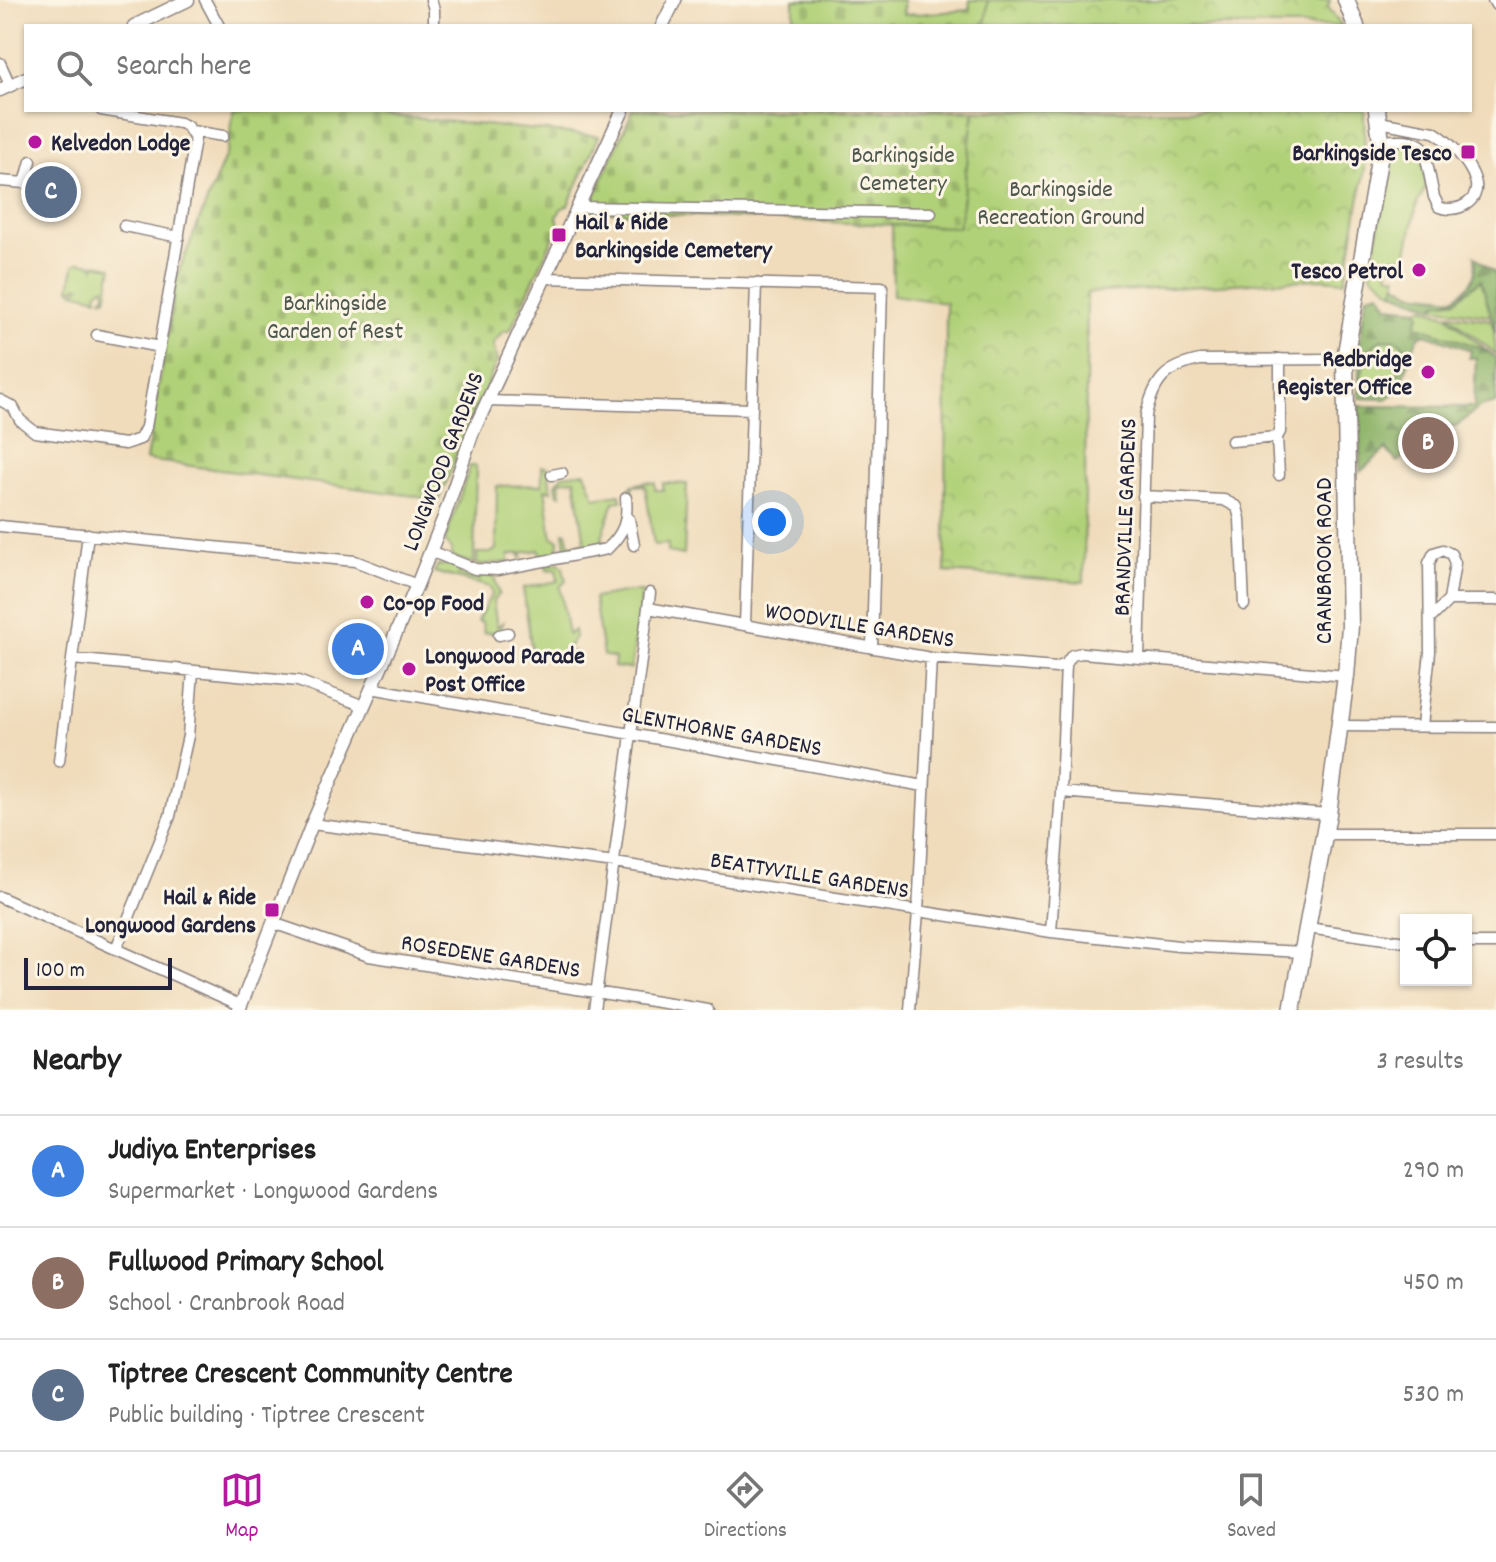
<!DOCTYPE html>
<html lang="en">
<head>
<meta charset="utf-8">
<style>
  :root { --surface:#fff; --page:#f2f2f2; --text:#222; --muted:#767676; --line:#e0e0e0; --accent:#b5179e }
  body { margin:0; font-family:Dekko,sans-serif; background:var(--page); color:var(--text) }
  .controls { position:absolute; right:24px; bottom:24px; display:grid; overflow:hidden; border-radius:0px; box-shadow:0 2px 6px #0004 }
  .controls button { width:72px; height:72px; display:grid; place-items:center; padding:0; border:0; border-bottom:2px solid var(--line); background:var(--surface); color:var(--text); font:40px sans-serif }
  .scale { position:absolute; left:24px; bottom:20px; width:148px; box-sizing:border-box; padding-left:8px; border:4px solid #22223b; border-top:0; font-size:22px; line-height:28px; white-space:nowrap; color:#22223b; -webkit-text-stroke:6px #fcf5e5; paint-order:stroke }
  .you { position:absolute; left:772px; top:522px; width:28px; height:28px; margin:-20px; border:6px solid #fff; border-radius:50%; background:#1a73e8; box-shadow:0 0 0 12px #1a73e833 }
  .badge { display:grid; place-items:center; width:52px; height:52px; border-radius:50%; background:var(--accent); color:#fff; font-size:26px; font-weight:700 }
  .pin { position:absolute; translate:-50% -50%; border:4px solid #fff; box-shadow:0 2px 8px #0006 }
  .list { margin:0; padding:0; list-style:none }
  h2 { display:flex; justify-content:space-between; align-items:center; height:104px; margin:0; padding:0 32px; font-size:34px }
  h2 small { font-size:26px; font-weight:400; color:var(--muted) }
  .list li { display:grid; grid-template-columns:52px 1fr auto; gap:24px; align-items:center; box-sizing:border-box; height:112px; padding:0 32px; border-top:2px solid var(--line) }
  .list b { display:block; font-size:30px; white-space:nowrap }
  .list p { margin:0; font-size:26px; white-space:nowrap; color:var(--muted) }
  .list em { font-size:26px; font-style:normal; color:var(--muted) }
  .icon { flex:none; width:44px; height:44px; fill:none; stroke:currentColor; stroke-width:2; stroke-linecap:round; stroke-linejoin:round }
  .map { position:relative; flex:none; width:1496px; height:1010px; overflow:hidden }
  .search { position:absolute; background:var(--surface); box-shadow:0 2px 6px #0004; left:24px; right:24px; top:24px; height:88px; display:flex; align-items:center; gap:20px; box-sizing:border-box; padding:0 28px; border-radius:0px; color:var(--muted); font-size:30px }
  .sheet { height:440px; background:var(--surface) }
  nav { display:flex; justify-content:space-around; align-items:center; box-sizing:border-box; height:112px; border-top:2px solid var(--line); background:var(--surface); font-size:22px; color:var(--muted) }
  nav a { display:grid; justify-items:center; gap:4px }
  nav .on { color:var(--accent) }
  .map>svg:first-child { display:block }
  .grass { fill:#b1d178; stroke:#6a7a5a; stroke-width:2 }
  .forest { fill:url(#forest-firs); stroke:#576a52; stroke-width:2 }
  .cemetery { fill:url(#cemetery-stones); stroke:#6a7a5a; stroke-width:2 }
  .park { fill:url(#park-crowns); stroke:#6a7a5a; stroke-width:2 }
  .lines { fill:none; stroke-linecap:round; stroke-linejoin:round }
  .minor-casing { stroke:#897f7b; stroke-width:13 }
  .tertiary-casing { stroke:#897f7b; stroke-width:15 }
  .primary-casing { stroke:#897f7b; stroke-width:19 }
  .minor { stroke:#fff; stroke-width:10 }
  .tertiary { stroke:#fff; stroke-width:12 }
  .primary { stroke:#fff; stroke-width:16 }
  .poi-dot { fill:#b5179e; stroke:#fcf5e5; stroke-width:3 }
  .labels { text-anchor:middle; stroke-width:6; stroke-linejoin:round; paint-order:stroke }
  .poi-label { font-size:24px; font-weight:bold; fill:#22223b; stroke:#fcf5e5; text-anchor:start }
  .park-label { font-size:24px; fill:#4d574d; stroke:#fcf5e5 }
  .street-label { font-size:24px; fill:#22223b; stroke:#fcf5e5 }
</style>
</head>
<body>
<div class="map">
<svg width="1496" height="1010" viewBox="0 0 1496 1010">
  <defs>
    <pattern id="forest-firs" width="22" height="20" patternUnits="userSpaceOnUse" patternTransform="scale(2)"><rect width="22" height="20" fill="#8cb368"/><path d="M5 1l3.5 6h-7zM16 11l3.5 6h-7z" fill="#729157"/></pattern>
    <pattern id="cemetery-stones" width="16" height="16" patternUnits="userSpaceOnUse" patternTransform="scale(2)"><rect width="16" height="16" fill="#b1d178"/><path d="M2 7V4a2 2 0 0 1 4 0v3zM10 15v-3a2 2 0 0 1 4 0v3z" fill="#98b369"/></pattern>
    <pattern id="park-crowns" width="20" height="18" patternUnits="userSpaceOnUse" patternTransform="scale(2)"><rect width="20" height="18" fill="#b1d178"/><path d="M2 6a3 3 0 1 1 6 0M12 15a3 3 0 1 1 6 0" fill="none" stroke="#98b369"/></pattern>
  </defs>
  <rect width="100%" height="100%" fill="#fcf5e5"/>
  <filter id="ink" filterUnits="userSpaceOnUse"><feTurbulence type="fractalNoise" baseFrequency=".0125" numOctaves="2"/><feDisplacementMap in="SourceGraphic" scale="16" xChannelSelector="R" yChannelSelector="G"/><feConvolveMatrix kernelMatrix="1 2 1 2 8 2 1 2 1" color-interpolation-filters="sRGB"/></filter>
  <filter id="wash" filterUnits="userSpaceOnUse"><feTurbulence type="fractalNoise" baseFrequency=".006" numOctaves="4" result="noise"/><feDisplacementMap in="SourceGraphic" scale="32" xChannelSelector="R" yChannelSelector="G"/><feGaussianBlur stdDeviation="1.8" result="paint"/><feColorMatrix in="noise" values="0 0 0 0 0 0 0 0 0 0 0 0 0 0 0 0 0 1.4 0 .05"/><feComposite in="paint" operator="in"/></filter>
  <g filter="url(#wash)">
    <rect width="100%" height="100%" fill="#f0dcbb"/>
    <path class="grass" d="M1406 144 1415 147 1422 155 1426 186 1417 204 1406 257H1391L1388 274 1397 276 1394 292 1371 274 1390 160 1397 149Z
      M79 262 92 264 94 268 95 264 112 267 106 299 102 298 105 295V287H102L97 293 98 298 74 292 81 287 79 285 72 290 70 288 74 265Z
      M1481 279 1492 316 1433 307 1437 303 1456 300Z
      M1424 307 1446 315 1486 350 1415 325 1420 315 1418 309Z
      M1449 314 1493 320 1496 354 1451 317Z
      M1381 339 1397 340 1407 348 1393 389 1378 392 1368 391 1361 380 1365 353Z
      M470 466H476L474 564 451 556 452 550 445 541Z
      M542 466 548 467 551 491 545 489 552 537 559 540 558 552 541 557 539 550 521 553 522 560 519 553 509 555V562L477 565V553H491L496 549 497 486 542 485Z
      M585 472 595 498 620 494 621 501 614 502 602 537 605 544 571 551 566 546 564 532H567L570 545 585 543 575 479 559 481 561 495 558 494 556 484 563 475Z
      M646 482 655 483V490H663V483L687 484 684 555 668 552V544L654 545 645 485 632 486 633 494H628L632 485Z
      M559 563 563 568 566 581 560 587 568 635 574 630 575 637 568 647 569 651 574 652 579 660 532 653 523 588 558 581 556 569 547 570 546 564Z
      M449 564 460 568 459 574 480 580 482 573 494 576 499 594 493 601 497 627 503 622 500 632 484 633 482 623 477 621 492 594 490 587 434 572 437 566Z
      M629 592H642L631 669 614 667 615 658 603 655 594 598Z"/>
    <path class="forest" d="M1475 256 1496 274V333L1481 280 1456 300 1437 303 1433 307 1394 292 1396 283 1412 293 1454 298C1471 286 1478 277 1475 256Z
      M1380 292 1388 306 1418 309 1420 315 1416 325 1486 350 1496 358V403L1480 407 1458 425 1434 431 1427 424 1412 430 1404 457 1397 462 1386 449 1360 472 1359 406 1474 407 1476 358H1469L1471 350 1426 334 1419 336 1413 348H1409L1412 349 1403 380 1396 391 1394 387 1407 348 1397 340 1381 339 1365 353 1361 380 1367 390 1378 392 1393 389 1395 393 1387 399 1359 398C1358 364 1359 330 1367 295Z"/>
    <path class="cemetery" d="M794 0H903L904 15 969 10 970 0H988L985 26H758L794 21Z
      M234 110H330L599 136 568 205 561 209 557 217 559 225 510 331H503L493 344 497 361 438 502 415 496 146 460 178 273 227 152Z
      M633 110H974L959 228 588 211Z"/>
    <path class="park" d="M988 0H1330L1328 7 1342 26H985Z
      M974 110H1364L1365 168 1345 281 1321 279 1087 293 1084 582 945 572 946 303 893 295 892 225 959 227Z"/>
  </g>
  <g filter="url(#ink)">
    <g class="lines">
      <g class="minor-casing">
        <path id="minor" d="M205 0 219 26
          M431 0 434 9V26
          M1493 0 1496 5
          M0 63 10 85
          M1379 122 1434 132C1449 141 1470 163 1475 180 1482 202 1456 214 1439 207L1434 197 1424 148C1412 137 1396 140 1381 141
          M192 131 223 136
          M0 181 25 183 31 161
          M578 207 931 213
          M124 226 179 237
          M545 278 882 287 872 648
          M97 335 160 347
          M0 400 13 407 20 420 35 432 125 444 140 439 146 427 195 139 187 126 180 123 101 110
          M487 401 752 409
          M1277 437 1279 475
          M1232 441 1277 437 1280 432V359
          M552 475 562 473
          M1143 496 1224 500 1237 507 1240 519 1244 605
          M629 519 634 545
          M0 526 355 561 417 585
          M430 551 475 569 497 570 607 549C624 533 628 521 626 498
          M1449 600H1496
          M648 608 931 658 1056 668 1066 664
          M745 625 756 283
          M499 635 508 633
          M1139 658 1146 415C1154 381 1165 367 1200 360L1345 359
          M72 659 298 681 364 706
          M1066 664 1072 655 1082 653 1346 676
          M371 688 924 786
          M1340 726 1496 727
          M1422 726 1430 652 1429 563 1434 553 1443 550 1451 554 1455 563 1449 600 1430 619
          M59 761 88 534
          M1061 792 1328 814
          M312 824 615 863 1051 932 1179 946 1304 952
          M1324 834H1496
          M0 897 240 1005
          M273 923 369 956 708 1010
          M1308 928 1406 942
          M1051 932 1061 792 1066 664
          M1466 943H1496
          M116 949 170 816 188 736 193 671
          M594 1010 650 593
          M910 1010 918 912 931 658"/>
      </g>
      <g class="tertiary-casing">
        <path id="tertiary" d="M134 26 188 0
          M662 26 675 0
          M0 90 26 78
          M239 1010 312 824 417 585 444 517 472 434 623 110"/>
      </g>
      <g class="primary-casing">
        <path id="primary" d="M1346 0 1356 26
          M1292 1010 1328 814 1346 676 1350 626 1345 359 1379 160 1381 141 1377 110"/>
      </g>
      <use href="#minor" class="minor"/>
      <use href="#tertiary" class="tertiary"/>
      <use href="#primary" class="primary"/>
    </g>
  </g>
  <g class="poi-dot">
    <circle cx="35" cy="142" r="8"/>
    <rect x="1460" y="144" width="16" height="16" rx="4"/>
    <rect x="551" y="227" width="16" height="16" rx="4"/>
    <circle cx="1419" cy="270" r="8"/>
    <circle cx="1428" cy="372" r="8"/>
    <circle cx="367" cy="602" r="8"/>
    <circle cx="409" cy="669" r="8"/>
    <rect x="264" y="902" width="16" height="16" rx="4"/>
  </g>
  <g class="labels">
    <g class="poi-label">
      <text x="51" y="150">Kelvedon Lodge</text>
      <text x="1452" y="160" text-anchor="end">Barkingside Tesco</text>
      <text x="575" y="229">Hail &amp; Ride<tspan x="575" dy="28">Barkingside Cemetery</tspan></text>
      <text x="1403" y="278" text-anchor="end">Tesco Petrol</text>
      <text x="1412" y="366" text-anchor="end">Redbridge<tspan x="1412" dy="28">Register Office</tspan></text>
      <text x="383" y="610">Co-op Food</text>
      <text x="425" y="663">Longwood Parade<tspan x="425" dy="28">Post Office</tspan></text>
      <text x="256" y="904" text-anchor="end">Hail &amp; Ride<tspan x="256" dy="28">Longwood Gardens</tspan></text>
    </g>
    <g class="park-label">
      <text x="903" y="162">Barkingside<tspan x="903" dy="28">Cemetery</tspan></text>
      <text x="1061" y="196">Barkingside<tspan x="1061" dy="28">Recreation Ground</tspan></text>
      <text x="335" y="310">Barkingside<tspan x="335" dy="28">Garden of Rest</tspan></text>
    </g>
    <g class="street-label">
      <text transform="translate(442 461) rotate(-69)" y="8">LONGWOOD GARDENS</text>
      <text transform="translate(1124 517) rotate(-88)" y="8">BRANDVILLE GARDENS</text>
      <text transform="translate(1323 561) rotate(-90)" y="8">CRANBROOK ROAD</text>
      <text transform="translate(860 624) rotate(9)" y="8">WOODVILLE GARDENS</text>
      <text transform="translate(722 730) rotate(10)" y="8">GLENTHORNE GARDENS</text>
      <text transform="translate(810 874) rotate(9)" y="8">BEATTYVILLE GARDENS</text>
      <text transform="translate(491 955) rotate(9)" y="8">ROSEDENE GARDENS</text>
    </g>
  </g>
</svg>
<div class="controls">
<button><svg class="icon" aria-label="locate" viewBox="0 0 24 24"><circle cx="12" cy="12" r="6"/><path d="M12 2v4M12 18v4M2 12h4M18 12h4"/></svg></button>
</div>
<div class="scale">100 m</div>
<div class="you"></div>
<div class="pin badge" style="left:358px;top:649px;background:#3f7fe0">A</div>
<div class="pin badge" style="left:1428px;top:443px;background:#8d6e63">B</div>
<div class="pin badge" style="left:51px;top:192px;background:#5c6f8a">C</div>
<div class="search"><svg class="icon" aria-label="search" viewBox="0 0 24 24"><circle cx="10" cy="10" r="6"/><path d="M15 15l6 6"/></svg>Search here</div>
</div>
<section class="sheet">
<h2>Nearby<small>3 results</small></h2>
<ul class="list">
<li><span class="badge" style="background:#3f7fe0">A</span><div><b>Judiya Enterprises</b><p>Supermarket · Longwood Gardens</p></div><em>290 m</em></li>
<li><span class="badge" style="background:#8d6e63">B</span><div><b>Fullwood Primary School</b><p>School · Cranbrook Road</p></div><em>450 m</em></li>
<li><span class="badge" style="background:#5c6f8a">C</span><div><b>Tiptree Crescent Community Centre</b><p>Public building · Tiptree Crescent</p></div><em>530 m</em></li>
</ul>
</section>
<nav>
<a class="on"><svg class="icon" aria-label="map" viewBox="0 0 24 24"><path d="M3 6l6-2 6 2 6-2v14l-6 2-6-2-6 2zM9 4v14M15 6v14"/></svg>Map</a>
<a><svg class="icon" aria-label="directions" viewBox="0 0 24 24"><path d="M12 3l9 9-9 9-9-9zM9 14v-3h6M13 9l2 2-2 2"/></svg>Directions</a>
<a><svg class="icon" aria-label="saved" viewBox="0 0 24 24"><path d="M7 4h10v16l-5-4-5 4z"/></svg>Saved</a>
</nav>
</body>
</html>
